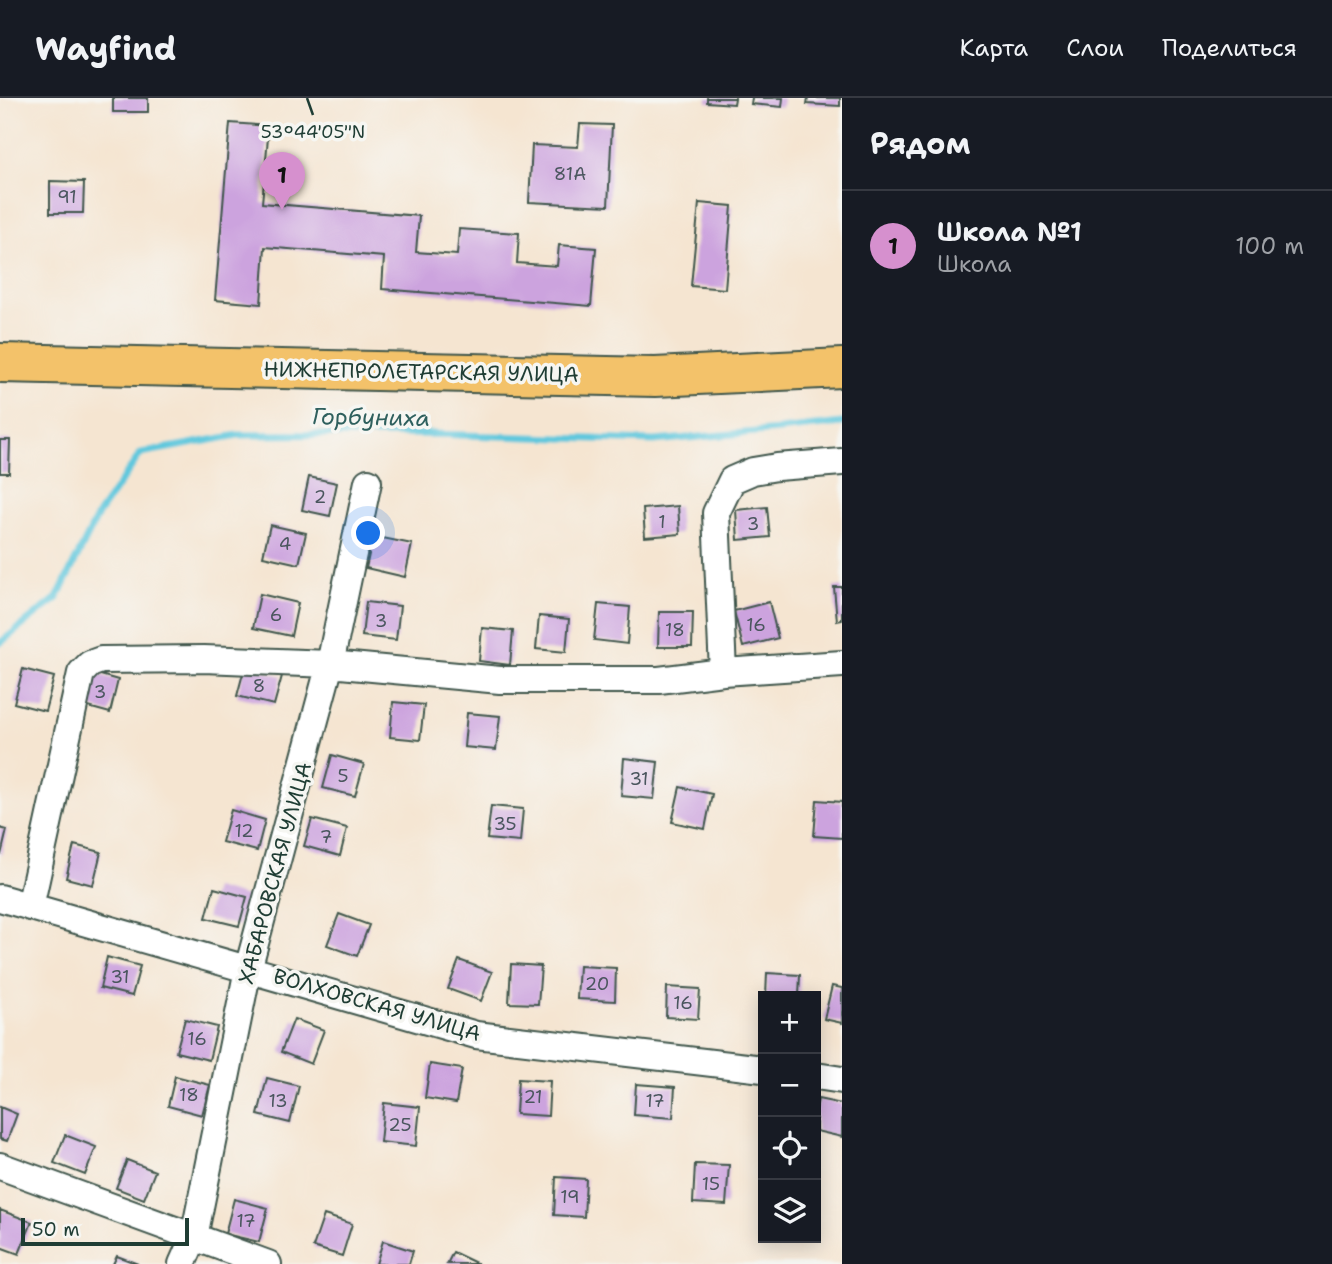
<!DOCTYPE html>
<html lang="ru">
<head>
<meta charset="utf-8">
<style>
  :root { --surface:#171b24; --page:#20242c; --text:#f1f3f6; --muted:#9ea1a6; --line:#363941; --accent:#d690ce }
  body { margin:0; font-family:"Shantell Sans",sans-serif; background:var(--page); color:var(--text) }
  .controls { position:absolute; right:21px; bottom:21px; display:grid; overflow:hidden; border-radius:0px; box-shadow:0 4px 18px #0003 }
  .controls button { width:63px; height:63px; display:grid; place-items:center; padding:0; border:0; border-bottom:2px solid var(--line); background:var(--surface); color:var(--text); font:35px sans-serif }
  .scale { position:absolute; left:21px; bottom:18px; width:168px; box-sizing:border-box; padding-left:7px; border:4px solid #1f3d34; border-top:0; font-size:19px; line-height:24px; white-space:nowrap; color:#1f3d34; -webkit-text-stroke:5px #f6f6f2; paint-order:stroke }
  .you { position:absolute; left:369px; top:436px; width:24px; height:24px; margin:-18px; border:5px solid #fff; border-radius:50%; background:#1a73e8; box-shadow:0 0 0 10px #1a73e833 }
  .badge { display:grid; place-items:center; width:46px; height:46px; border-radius:50%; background:var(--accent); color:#111; font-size:23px; font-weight:700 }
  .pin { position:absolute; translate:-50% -58px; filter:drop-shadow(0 2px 4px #0008) }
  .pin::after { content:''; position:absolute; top:37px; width:24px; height:21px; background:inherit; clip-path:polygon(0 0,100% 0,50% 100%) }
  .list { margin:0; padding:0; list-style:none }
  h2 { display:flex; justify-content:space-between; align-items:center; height:91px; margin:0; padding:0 28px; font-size:30px }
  h2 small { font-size:23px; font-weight:400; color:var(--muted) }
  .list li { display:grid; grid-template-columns:46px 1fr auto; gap:21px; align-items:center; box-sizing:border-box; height:112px; padding:0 28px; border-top:2px solid var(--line) }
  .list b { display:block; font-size:26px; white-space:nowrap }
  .list p { margin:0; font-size:23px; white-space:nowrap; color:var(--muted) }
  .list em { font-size:23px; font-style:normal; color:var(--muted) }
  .icon { flex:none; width:38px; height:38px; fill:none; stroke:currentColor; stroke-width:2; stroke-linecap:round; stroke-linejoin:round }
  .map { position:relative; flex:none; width:842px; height:1166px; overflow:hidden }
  header { display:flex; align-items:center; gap:42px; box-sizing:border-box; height:98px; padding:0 35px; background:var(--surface); border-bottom:2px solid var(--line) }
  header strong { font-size:33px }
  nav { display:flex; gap:38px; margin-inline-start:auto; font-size:24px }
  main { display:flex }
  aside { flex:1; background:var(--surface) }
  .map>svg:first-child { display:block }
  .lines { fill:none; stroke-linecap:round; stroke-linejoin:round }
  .stream { stroke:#60c8dd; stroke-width:7 }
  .building { fill:#cca3de }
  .minor-casing { stroke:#3f564c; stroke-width:30 }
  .primary-casing { stroke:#3f564c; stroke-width:42 }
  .minor { stroke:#fff; stroke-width:26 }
  .primary { stroke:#f3c26a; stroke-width:38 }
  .ticks { fill:none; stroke:#1f3d34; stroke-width:2.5 }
  .labels { text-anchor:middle; stroke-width:7; stroke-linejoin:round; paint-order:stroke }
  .number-label { font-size:18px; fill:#4a565e }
  .street-label { font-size:21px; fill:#1f3d34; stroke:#f6f6f2 }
  .water-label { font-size:23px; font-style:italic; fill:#2f605e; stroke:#f6f6f2 }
  .ticks-label { font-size:18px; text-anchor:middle; fill:#1f3d34; stroke:#f6f6f2; stroke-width:7; stroke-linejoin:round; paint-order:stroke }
</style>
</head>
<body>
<header>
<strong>Wayfind</strong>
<nav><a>Карта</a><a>Слои</a><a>Поделиться</a></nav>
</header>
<main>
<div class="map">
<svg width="842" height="1166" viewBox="0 0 842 1166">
  <rect width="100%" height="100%" fill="#f6f6f2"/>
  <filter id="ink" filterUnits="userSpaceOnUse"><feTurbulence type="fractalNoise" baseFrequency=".0143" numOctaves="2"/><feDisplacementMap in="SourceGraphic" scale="14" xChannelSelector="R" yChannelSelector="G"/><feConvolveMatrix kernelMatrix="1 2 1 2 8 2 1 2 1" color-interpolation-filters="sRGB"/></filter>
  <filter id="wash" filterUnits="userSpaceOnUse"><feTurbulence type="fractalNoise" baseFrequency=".00686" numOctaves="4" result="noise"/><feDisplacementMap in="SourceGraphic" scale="28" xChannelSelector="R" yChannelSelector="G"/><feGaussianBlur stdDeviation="1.57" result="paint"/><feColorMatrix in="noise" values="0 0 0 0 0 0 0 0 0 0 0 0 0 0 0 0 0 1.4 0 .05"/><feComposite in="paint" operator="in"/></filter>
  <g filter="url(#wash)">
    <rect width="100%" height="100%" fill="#f5e5d1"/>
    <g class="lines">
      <path class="stream" d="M0 545 57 500 99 415 141 355 238 337 430 336 654 343 779 332 842 325"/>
    </g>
    <g id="blocks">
      <path class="building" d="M113 0H148V14H113Z
        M707 0H735L734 6 707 4Z
        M752 0H783L782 9 751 6Z
        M808 0H840V8L807 6Z
        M230 25 269 28 262 105 419 118 416 154 457 157 459 131 519 135 517 165 557 168 559 147 596 150 591 208 382 191 384 159 265 149 261 206 215 202Z
        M580 26 612 27 608 108 529 104 532 47 578 49Z
        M50 83 84 84 83 115H50Z
        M699 105 732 108 725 191 691 188Z
        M0 342H10L9 375H0Z
        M309 379 337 385 330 418 302 412Z
        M678 408 680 436 645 439 643 411Z
        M767 409 770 439 738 442 736 412Z
        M270 427 306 435 299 466 263 458Z
        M373 438 412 446 405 479 366 470Z
        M834 489H842V522L837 523Z
        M260 496 298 505 291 538 253 530Z
        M366 504 400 508 396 542 362 538Z
        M769 504 778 540 743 549 734 513Z
        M598 506 630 509 627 546 594 542Z
        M659 514H693L692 549H658Z
        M539 518 569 521 566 554 536 551Z
        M482 530 513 533 510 567 479 563Z
        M245 568 282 578 274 607 237 598Z
        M23 571 54 579 45 613 14 605Z
        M90 574 118 582 110 615 81 607Z
        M393 604 424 607 420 642 390 639Z
        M467 615 500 618 496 652 464 649Z
        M332 657 364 666 355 698 323 690Z
        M624 660 658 664 654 701 621 698Z
        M680 689 712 696 705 731 672 724Z
        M817 702 842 704V740L814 738Z
        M491 708 523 711 520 744 487 741Z
        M231 712 265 722 257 753 222 744Z
        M312 721 347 730 340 758 304 748Z
        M0 730 7 732 1 757H0Z
        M74 747 101 754 93 787 66 780Z
        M214 790 247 799 239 828 206 820Z
        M339 816 369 827 357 858 327 847Z
        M107 859 140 868 132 898 100 890Z
        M459 862 492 874 481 903 448 891Z
        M511 866 541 868 538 906 509 905Z
        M579 868 616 870 615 903 577 901Z
        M767 875 800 877 799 898H766Z
        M832 888 842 890V925L824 921Z
        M667 889 700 891 698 921 666 919Z
        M185 921 217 929 209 962 176 954Z
        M294 921 324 932 311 966 281 954Z
        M430 966 462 971 456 1005 425 1000Z
        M175 978 210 987 202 1017 168 1008Z
        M267 980 299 988 290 1025 258 1017Z
        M518 981 550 983 548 1018 516 1016Z
        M636 986 675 989 673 1020 634 1017Z
        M818 1001 842 1006V1039L816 1033V1012Z
        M384 1005 420 1009 416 1048 380 1044Z
        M0 1009 17 1016 7 1043 0 1041Z
        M65 1037 96 1049 85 1077 54 1065Z
        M127 1062 155 1073 144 1101 116 1090Z
        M695 1066 729 1067 726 1107 693 1105Z
        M556 1079 586 1081 584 1119 554 1117Z
        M234 1101 268 1110 259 1144 225 1136Z
        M0 1112 32 1124 19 1156 0 1149Z
        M324 1117 352 1126 342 1158 313 1149Z
        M383 1143 413 1153 409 1166H376Z
        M453 1154 478 1166H447Z
        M117 1158 138 1166H113Z"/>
    </g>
  </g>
  <g filter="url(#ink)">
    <use href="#blocks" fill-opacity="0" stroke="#3f564c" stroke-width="2"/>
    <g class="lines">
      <g class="minor-casing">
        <path id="minor" d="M723 574 716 415 732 382 753 373 777 369 842 364
          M0 800 476 937 763 971
          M30 809 81 575 90 566 101 562 204 561 330 566 500 582H659L723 574 842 566
          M816 978 842 982
          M0 1068 268 1166
          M182 1166 194 1139 248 871 330 566 368 384"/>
      </g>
      <g class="primary-casing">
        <path id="primary" d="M0 265 655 279 842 270"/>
      </g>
      <use href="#minor" class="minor"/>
      <use href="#primary" class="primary"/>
    </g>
  </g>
  <path class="ticks" d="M307 0 313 17"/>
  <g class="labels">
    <g class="number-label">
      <text x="570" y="82">81А</text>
      <text x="67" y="105">91</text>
      <text x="320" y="405">2</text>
      <text x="662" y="430">1</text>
      <text x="753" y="432">3</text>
      <text x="285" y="452">4</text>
      <text x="276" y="523">6</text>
      <text x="381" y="529">3</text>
      <text x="756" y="533">16</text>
      <text x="675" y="538">18</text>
      <text x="259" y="594">8</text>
      <text x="100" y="600">3</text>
      <text x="343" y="684">5</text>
      <text x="639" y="687">31</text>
      <text x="505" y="732">35</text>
      <text x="244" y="739">12</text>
      <text x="326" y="745">7</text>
      <text x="120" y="885">31</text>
      <text x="597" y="892">20</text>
      <text x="683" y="911">16</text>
      <text x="197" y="947">16</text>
      <text x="189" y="1003">18</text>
      <text x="533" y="1005">21</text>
      <text x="278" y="1009">13</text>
      <text x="655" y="1009">17</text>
      <text x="400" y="1033">25</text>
      <text x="711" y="1092">15</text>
      <text x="570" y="1105">19</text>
      <text x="246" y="1129">17</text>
    </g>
    <g class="street-label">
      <text transform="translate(421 274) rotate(1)" y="7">НИЖНЕПРОЛЕТАРСКАЯ УЛИЦА</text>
      <text transform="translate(275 775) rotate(-75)" y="7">ХАБАРОВСКАЯ УЛИЦА</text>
      <text transform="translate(377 907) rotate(16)" y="7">ВОЛХОВСКАЯ УЛИЦА</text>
    </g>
    <g class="water-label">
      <text transform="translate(371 319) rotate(1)" y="8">Горбуниха</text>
    </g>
  </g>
  <g class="ticks-label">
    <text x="313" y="40">53°44'05"N</text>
  </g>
</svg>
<div class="controls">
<button>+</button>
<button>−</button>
<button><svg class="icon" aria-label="locate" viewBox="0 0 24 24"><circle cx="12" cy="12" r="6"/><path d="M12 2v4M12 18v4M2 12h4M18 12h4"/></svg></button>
<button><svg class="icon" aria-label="layers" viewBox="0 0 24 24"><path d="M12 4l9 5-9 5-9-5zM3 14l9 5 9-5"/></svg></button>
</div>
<div class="scale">50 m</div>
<div class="you"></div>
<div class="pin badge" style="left:282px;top:112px">1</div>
</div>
<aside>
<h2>Рядом<small></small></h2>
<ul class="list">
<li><span class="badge">1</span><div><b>Школа №1</b><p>Школа</p></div><em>100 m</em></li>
</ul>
</aside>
</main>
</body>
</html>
